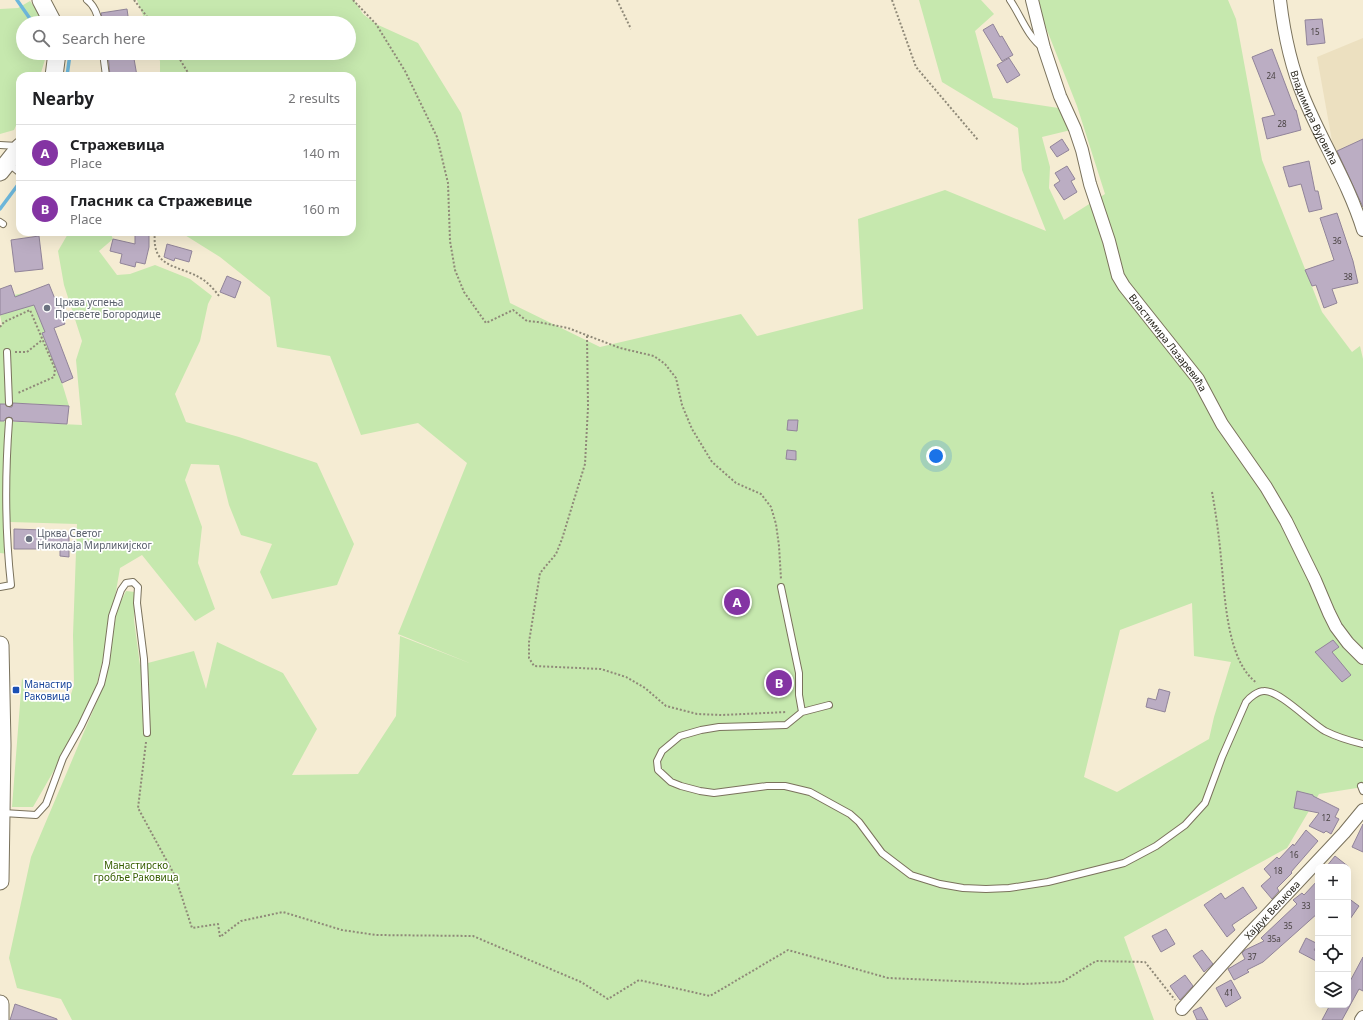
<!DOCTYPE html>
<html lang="en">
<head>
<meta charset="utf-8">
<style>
  :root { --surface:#fff; --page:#f6f6f6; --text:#202124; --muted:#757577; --line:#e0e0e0; --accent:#8434a3 }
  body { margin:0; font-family:"Noto Sans",sans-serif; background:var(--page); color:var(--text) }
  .controls { position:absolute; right:12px; bottom:12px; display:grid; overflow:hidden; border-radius:8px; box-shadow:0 4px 16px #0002 }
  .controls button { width:36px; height:36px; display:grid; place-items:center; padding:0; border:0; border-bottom:1px solid var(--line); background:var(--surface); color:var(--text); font:20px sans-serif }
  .you { position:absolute; left:936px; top:456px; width:14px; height:14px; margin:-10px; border:3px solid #fff; border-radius:50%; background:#1a73e8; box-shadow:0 0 0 6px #1a73e833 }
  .badge { display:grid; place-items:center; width:26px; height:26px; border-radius:50%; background:var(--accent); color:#fff; font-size:13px; font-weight:700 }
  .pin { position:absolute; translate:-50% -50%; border:2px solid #fff; box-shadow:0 1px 4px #0006 }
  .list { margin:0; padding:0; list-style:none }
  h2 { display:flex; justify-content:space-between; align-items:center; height:52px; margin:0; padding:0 16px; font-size:17px }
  h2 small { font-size:13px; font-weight:400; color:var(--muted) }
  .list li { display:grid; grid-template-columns:26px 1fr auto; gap:12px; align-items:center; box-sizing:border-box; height:56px; padding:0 16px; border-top:1px solid var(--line) }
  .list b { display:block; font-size:15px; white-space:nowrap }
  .list p { margin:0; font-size:13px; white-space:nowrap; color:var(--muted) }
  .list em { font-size:13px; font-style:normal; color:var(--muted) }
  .icon { flex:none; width:22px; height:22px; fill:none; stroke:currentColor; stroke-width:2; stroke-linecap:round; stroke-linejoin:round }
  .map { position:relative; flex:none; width:1363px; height:1020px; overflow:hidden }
  .search { position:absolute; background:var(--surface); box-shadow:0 4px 16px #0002; left:16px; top:16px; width:340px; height:44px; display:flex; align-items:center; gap:10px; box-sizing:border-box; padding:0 14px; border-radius:22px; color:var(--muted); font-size:15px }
  .panel { position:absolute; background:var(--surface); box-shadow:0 4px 16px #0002; left:16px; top:72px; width:340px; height:164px; border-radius:12px }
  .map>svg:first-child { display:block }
  .built { fill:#ece0c0 }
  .green { fill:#c6e8ae; fill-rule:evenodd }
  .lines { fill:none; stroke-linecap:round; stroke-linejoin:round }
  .stream { stroke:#6db7db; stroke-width:3.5 }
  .building { fill:#bbadc3; stroke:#918499 }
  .service-casing { stroke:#7a725c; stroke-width:8 }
  .minor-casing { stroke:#7a725c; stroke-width:14 }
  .secondary-casing { stroke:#7a725c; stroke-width:19 }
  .path { stroke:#8f8978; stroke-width:2; stroke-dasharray:2 2; stroke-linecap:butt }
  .service { stroke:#fff; stroke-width:6 }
  .minor { stroke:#fff; stroke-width:12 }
  .secondary { stroke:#fff; stroke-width:17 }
  .worship-dot { fill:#6b7280; stroke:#fff; stroke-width:1.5 }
  .transit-dot { fill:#1a4fb4; stroke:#fff; stroke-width:1.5 }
  .labels { text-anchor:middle; stroke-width:3.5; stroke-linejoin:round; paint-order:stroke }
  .number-label { font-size:8px; fill:#484241 }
  .street-label { font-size:10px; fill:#221f16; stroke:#fff }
  .worship-label { font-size:10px; fill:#5b616d; stroke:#fff; text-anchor:start }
  .transit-label { font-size:10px; fill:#164399; stroke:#fff; text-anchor:start }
  .park-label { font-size:10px; fill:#365e01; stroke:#fff }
</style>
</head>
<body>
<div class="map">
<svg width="1363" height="1020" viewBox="0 0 1363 1020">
  <rect width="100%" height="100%" fill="#f5ecd3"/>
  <path class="built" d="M1363 38V213L1334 152 1317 57Z"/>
  <path class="green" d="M137 0H354L363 14 376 24 418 43 461 113 510 303 600 347 741 314 757 336 863 309 858 219 945 190 1046 231 1022 170 1018 128 942 82 919 0H981L994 14 975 31 993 98 1065 109 1075 129 1042 137 1050 167 1049 188 1064 220 1105 194 1077 106 1043 20 1039 0H1228L1236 19 1262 160 1322 312 1352 352 1360 346 1363 359V787L1319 794 1287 848 1124 937 1154 1020H72L61 999 17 988 9 958 31 857 106 680 117 609 126 591 135 592 134 620 140 665 194 651 206 689 217 642 283 673 317 729 292 775 358 774 396 716 400 636 472 664 398 634 467 463 418 423 361 435 330 356 277 347 270 297 220 257 180 232H352V76H160V61L157 53H349V23H146ZM1192 603 1194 656 1231 662 1214 717 1209 739 1117 792 1084 777 1120 630Z
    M30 1 43 19V23H23V53H47L40 76H20V117L14 130 0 134V9L18 8Z
    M69 232H110L113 239 99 251 117 275 130 274 155 265 190 279 212 296 208 304 200 341 175 394 186 422 239 437 317 463 354 544 337 585 272 599 260 572 272 544 241 535 229 505 219 465 191 464 185 480 202 527 198 563 215 609 195 621 142 555 120 568 108 638 92 704 33 807H12L22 678 30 696 69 700 74 685 73 635 77 524 10 522 9 554 0 553V421L82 425 76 360 82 341 64 285 58 251Z
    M29 292 45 332 42 334 62 383 69 406 20 403 0 404V326L2 325 0 315 19 309 14 295Z"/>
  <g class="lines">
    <path class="stream" d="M17 0 33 23
      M67 76 70 54
      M0 209 20 182"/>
  </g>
  <path class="building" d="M127 9 129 23H103L101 13Z
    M1322 19 1325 43 1307 45 1305 20Z
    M993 24 1000 37 1002 36 1013 55 1002 61 983 30Z
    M1272 49 1295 110H1296L1301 130 1267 139 1262 118 1275 115 1252 57Z
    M108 53H133L137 76H110Z
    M1009 58 1020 75 1007 83 997 65Z
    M1062 139 1069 150 1057 157 1050 147Z
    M1363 139V207L1337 151Z
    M1309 161 1315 191H1318L1322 209 1309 212 1301 184 1289 187 1283 167Z
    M1067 166 1075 179 1071 181 1077 192 1064 200 1054 185 1060 181 1055 173Z
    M1337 213 1353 261 1358 283 1332 289 1337 303 1324 308 1316 285 1312 286 1305 270 1334 260 1320 218Z
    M135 232H149V247L145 264 136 262 135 267 120 263 122 254 110 251 113 239 135 244Z
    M39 236 43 269 15 272 11 240Z
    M167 244 192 251 189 262 175 258 174 261 164 257Z
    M227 276 241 282 235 298 220 292Z
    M49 284 65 324 54 328 73 378 62 383 42 333 45 332 34 305 0 315V289L11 285 15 297Z
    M13 403 69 406 67 424 13 421 12 418 9 417 6 418 4 421H0V404H5L9 407H12Z
    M788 420H798L797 431 787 430Z
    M787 450 796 451V460L786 459Z
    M14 529 44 530V535H69V557L60 556V549H14Z
    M1333 640 1339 647 1332 652 1351 675 1342 682 1315 652Z
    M1159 689 1170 692 1165 712 1146 707 1148 698 1156 700Z
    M1297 791 1313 795V796L1339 809 1335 817 1339 819 1331 834 1326 831 1324 833 1309 826 1319 813 1294 808Z
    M1363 824V852L1352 847Z
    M1306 830 1318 841 1291 872 1292 873 1277 888 1279 891 1272 899 1261 886 1271 877 1264 869 1277 857 1279 859 1293 844 1294 846Z
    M1335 856 1349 867H1326Z
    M1318 880V913L1263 962 1247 970 1249 972 1234 980 1228 969 1245 959 1242 953 1245 950 1264 941 1261 938 1297 904 1293 900 1302 893 1304 895Z
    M1243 887 1257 908 1232 925 1235 930 1227 937 1204 905 1221 893 1225 899Z
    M1348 898 1359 906 1348 922Z
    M1166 929 1175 944 1161 952 1152 936Z
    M1306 938 1318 944 1314 950 1318 952V962L1299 952Z
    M1202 950 1213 964 1204 972 1193 956Z
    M1363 957V991L1359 989 1342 1020H1322L1330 1005H1348V985Z
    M1185 975 1193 986 1180 1000 1170 986Z
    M1231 980 1241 998 1226 1007 1216 988Z
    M15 1004 57 1019V1020H10Z
    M1201 1007 1208 1020H1197L1193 1011Z"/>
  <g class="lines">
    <g class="service-casing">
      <path id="service" d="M87 0C94 5 98 15 99 23
        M1010 0C1021 16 1027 36 1043 48
        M103 53 106 76
        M0 145 18 146
        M9 164 20 173
        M0 222 3 224
        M7 352 9 403
        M0 587 11 585C5 531 5 475 9 421
        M781 587 799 673V695L802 712 786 725 719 727 701 730 680 736 662 751 657 761 658 770 671 782 681 786 700 791 714 793 767 786H785L810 792 850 814 859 822 882 853 911 875 940 884 963 888 986 889 1009 888 1048 882 1124 863 1156 846 1185 825 1205 803 1222 757 1246 702C1250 697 1258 691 1264 691 1279 690 1311 723 1325 731 1337 737 1350 741 1363 744
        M802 712 829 705
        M1361 786 1363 791
        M3 813 36 815 46 804 63 758 81 726 101 684 106 663 112 616 121 590 126 583 133 582 138 587 137 603 144 659 147 733"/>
    </g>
    <g class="minor-casing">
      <g id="minor">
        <path id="s1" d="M1032 0 1044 48 1060 96 1075 129 1082 150 1090 184 1109 241 1118 276 1124 286 1198 379 1222 424 1266 487 1286 521 1315 580 1329 613 1336 627 1348 643 1363 658"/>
        <path id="s2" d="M1280 0C1284 34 1291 67 1304 98 1322 142 1349 184 1363 230"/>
        <path id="s3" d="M1182 1009 1251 932 1344 833 1363 810"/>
        <path d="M1361 1020 1363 1017"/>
      </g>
    </g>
    <g class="secondary-casing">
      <path id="secondary" d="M41 0 53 23
        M54 76 57 53
        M0 172 20 147
        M0 645 2 745 0 881
        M0 1004V1020"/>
    </g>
    <path class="path" d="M134 0 152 23
      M353 0 376 24 405 71 437 137 448 183 450 241 455 270 464 292 486 323 513 310 527 321 538 322 568 328 620 348 654 356 665 364 676 378 682 405 692 429 712 462 736 483 761 494 771 507 776 524 779 546 781 579
      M617 0 631 29
      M892 0 916 67 978 140
      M176 53 190 76
      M155 232C151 270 179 264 202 279 209 283 215 291 220 297
      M0 327 4 322 30 310 55 369 54 377 18 393
      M587 336 588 407 585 464 562 539 556 554 540 573 529 642V658L534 666 601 669 626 677 645 688 666 706 697 714 722 715 787 712
      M15 352H27L42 340
      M1212 492C1216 514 1219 536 1221 558 1225 594 1226 661 1257 683
      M146 742 138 808 175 876 192 928 218 924 220 937 241 921 283 912 342 930 376 935 473 936 581 982 608 999 639 980 710 996 788 950 888 978 1024 984 1062 982 1096 961 1145 962 1175 1000"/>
    <use href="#service" class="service"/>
    <use href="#minor" class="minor"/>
    <use href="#secondary" class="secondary"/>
  </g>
  <g class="worship-dot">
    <circle cx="47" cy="308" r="4"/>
    <circle cx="29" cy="539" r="4"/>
  </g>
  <rect class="transit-dot" x="12" y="686" width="8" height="8" rx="2"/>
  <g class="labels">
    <g class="number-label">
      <text x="1315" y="35">15</text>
      <text x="1271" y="79">24</text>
      <text x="1282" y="127">28</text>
      <text x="1337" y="244">36</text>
      <text x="1348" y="280">38</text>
      <text x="1326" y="821">12</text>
      <text x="1294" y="858">16</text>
      <text x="1278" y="874">18</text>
      <text x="1306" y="909">33</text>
      <text x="1288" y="929">35</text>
      <text x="1274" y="942">35a</text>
      <text x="1252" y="960">37</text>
      <text x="1229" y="996">41</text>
    </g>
    <g class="street-label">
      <text dy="4" stroke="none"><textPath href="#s2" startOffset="123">Владимира Вујовића</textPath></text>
      <text dy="4" stroke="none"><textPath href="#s1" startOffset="373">Властимира Лазаревића</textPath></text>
      <text dy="4" stroke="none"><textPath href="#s3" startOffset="134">Хајдук Вељкова</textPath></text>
    </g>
    <g class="worship-label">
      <text x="55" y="306">Црква успења<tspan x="55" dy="12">Пресвете Богородице</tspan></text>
      <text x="37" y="537">Црква Светог<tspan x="37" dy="12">Николаја Мирликијског</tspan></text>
    </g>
    <g class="transit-label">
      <text x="24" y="688">Манастир<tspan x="24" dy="12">Раковица</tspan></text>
    </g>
    <g class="park-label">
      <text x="136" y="869">Манастирско<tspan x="136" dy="12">гробље Раковица</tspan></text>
    </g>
  </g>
</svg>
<div class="controls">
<button>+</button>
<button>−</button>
<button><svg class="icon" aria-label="locate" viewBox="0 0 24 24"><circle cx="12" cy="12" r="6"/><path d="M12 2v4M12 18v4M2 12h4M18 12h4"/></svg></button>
<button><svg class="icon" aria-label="layers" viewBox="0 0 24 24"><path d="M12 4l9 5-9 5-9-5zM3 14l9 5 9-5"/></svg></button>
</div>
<div class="you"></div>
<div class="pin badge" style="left:737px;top:602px">A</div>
<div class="pin badge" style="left:779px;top:683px">B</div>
<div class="search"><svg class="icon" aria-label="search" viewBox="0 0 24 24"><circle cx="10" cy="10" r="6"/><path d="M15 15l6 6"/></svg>Search here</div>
<section class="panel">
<h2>Nearby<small>2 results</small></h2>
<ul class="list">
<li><span class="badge">A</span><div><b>Стражевица</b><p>Place</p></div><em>140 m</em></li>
<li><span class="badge">B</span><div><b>Гласник са Стражевице</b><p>Place</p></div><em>160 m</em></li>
</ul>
</section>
</div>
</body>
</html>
